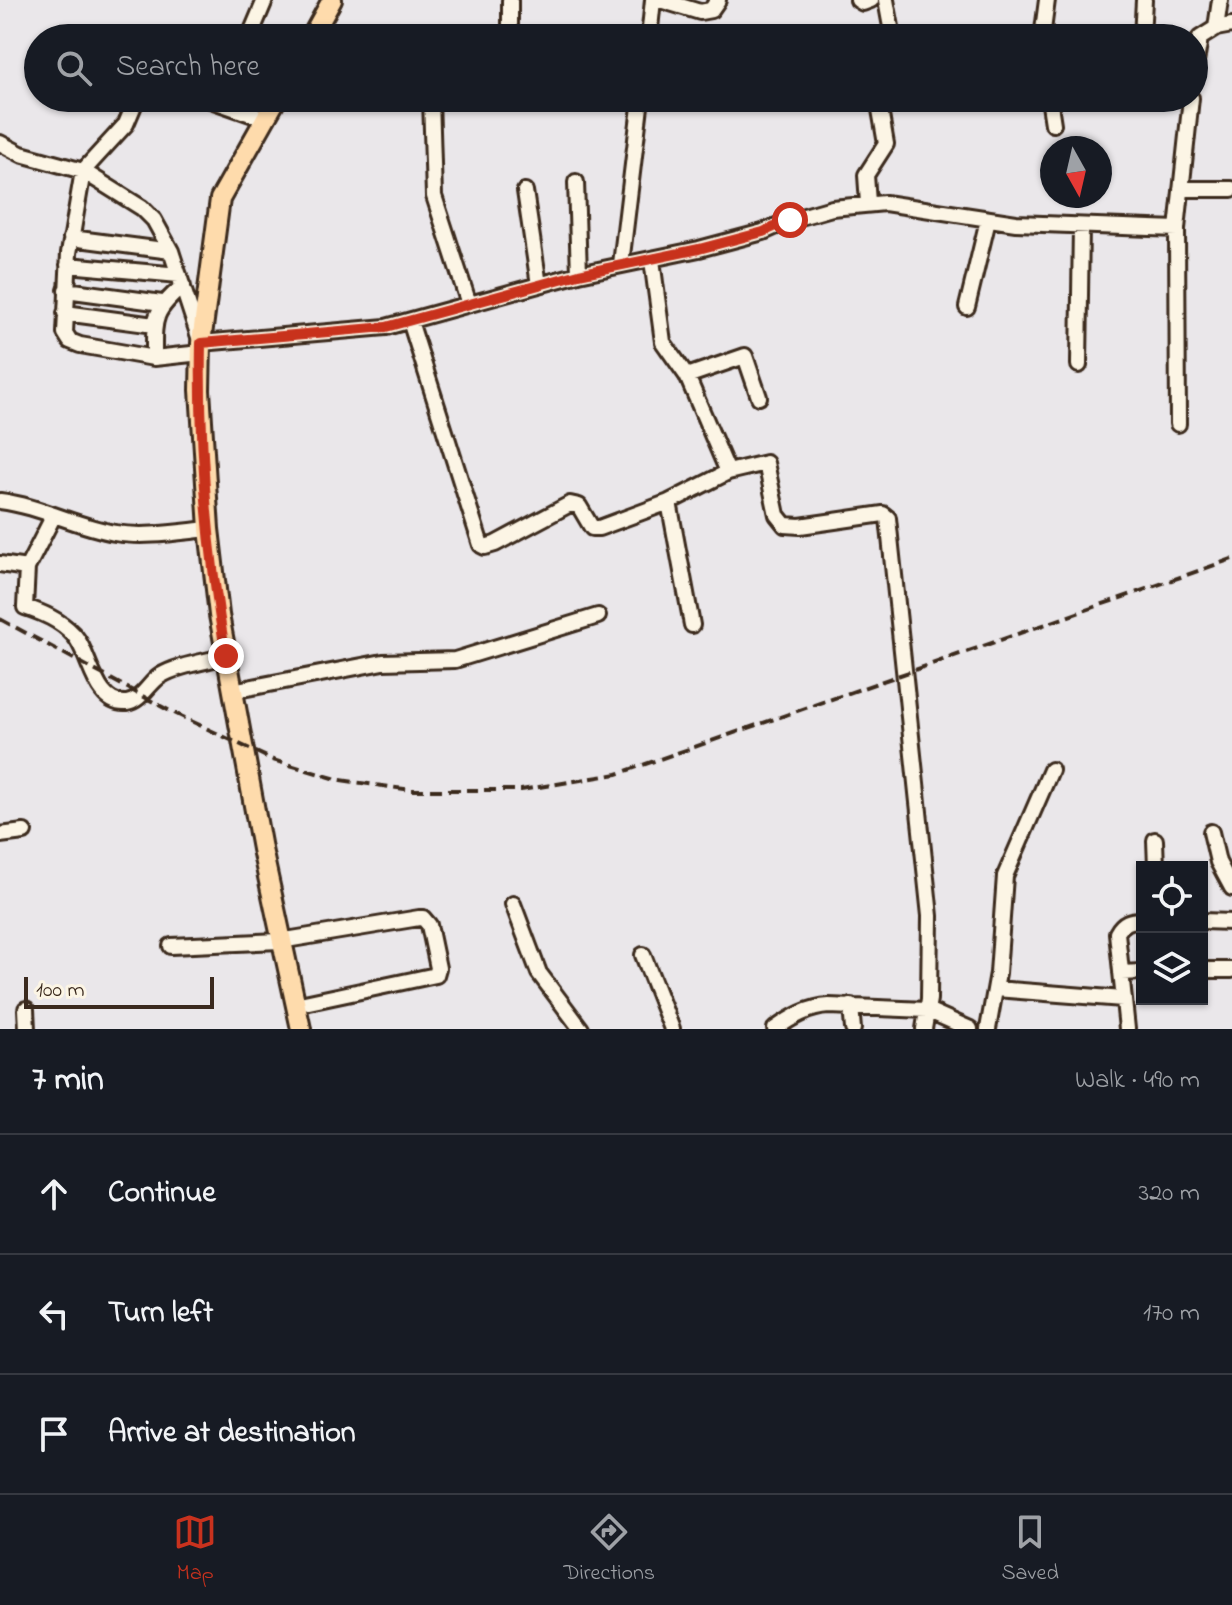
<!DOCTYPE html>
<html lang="en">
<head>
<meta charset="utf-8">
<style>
  :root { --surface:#171b24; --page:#242831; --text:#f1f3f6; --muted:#9ea1a6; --line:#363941; --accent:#c8321e }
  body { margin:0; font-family:"Indie Flower",sans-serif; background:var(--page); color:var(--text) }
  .controls { position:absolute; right:24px; bottom:24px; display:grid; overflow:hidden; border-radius:0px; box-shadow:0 2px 6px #0004 }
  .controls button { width:72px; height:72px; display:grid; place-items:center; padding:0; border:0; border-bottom:2px solid var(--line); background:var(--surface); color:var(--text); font:40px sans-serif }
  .compass { position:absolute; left:1040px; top:136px; width:72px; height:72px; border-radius:50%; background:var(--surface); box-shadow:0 2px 6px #0004; rotate:172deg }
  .scale { position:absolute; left:24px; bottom:20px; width:190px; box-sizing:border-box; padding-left:8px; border:4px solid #3b2a1e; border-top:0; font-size:22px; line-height:28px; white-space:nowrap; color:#3b2a1e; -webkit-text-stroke:6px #fcf5e5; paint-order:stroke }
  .stop { position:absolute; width:24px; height:24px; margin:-18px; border:6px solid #c8321e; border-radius:50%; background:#fff }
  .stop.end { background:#c8321e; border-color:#fff; box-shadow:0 2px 8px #0008 }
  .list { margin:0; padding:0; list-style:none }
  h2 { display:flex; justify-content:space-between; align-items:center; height:104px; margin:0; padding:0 32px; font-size:34px }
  h2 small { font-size:26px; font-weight:400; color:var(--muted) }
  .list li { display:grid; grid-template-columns:52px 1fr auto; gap:24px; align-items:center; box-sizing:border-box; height:120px; padding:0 32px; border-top:2px solid var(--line) }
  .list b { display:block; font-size:30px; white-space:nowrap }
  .list em { font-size:26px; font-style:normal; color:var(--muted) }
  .icon { flex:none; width:44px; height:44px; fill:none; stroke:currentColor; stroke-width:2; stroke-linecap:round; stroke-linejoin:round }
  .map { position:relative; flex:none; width:1232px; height:1029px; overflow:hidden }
  .search { position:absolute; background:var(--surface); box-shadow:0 2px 6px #0004; left:24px; right:24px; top:24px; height:88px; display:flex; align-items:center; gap:20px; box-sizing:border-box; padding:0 28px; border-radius:44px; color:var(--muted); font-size:30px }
  .sheet { height:464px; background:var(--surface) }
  nav { display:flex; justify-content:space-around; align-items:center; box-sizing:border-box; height:112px; border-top:2px solid var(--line); background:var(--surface); font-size:22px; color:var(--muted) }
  nav a { display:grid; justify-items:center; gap:4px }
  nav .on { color:var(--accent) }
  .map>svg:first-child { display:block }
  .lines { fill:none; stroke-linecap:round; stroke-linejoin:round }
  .minor-casing { stroke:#3b2a1e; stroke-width:20 }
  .major-casing { stroke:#3b2a1e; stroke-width:24 }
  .minor { stroke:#fcf5e5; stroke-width:14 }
  .major { stroke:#fedbac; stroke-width:18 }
  .rail { stroke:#3b2a1e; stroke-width:4; stroke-dasharray:12 6; stroke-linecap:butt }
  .route { stroke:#c8321e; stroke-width:10 }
</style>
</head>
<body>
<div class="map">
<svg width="1232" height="1029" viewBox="0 0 1232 1029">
  <rect width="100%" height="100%" fill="#eae7ea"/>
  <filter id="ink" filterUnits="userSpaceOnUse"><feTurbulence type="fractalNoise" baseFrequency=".0125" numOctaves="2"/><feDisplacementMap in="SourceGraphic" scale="16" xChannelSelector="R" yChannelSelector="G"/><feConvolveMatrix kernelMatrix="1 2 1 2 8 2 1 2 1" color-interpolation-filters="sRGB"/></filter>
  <g filter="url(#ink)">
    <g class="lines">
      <g class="minor-casing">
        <path id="minor" d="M510 0V38
          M660 0 700 12 711 10 718 0
          M858 0 863 3 871 0
          M886 0 893 38
          M1216 28 1220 0
          M249 38 265 0
          M649 38 653 0
          M1042 38 1047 0
          M1142 38 1144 0
          M1194 73 1200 38 1216 28 1232 25
          M137 98 126 124 83 171 69 253 65 333 70 341 80 345 154 358 201 353
          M205 98 265 119
          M431 98 434 196 469 304
          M1049 98 1053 124
          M0 143 21 154 83 171 142 208 154 220 171 251 201 343 386 327 579 274 699 249 763 232 790 220 832 208 885 203 1016 223 1177 229
          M576 182 579 274
          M1181 189H1232
          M525 191 539 285
          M868 203 866 175 886 144 878 98
          M71 238 171 251
          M621 264 641 98
          M68 265 179 275
          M66 290 162 303
          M967 307 988 220
          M65 313 154 325
          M410 321 481 545 485 547 495 544 570 504 579 506 592 528H599L669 502 728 472 687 376 663 342 652 260
          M154 358C154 319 152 312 183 286
          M1079 365 1081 226
          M687 376 745 356 759 397
          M1178 424 1177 229 1191 98
          M728 472 766 463 777 515 785 525 800 526 883 514 888 518 930 916 929 999 924 1029
          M0 501C40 506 75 526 115 533 145 538 179 532 209 529
          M669 502 692 625
          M0 564 27 568 54 515
          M27 568 25 607C43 613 60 620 73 634 91 652 93 706 127 703 141 701 149 683 160 676 178 665 205 662 226 656
          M232 691 383 662 455 660 598 616
          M1211 832 1218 862 1232 888
          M0 835 24 832
          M1155 840 1156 867
          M513 904 539 973 581 1029
          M1202 921 1232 922
          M171 946 280 941 419 918H423L429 925 438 968 436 975 295 1005
          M643 955 672 1029
          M1202 970H1232
          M1121 973 1142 972
          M996 989 1123 999
          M851 1006 853 1029
          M26 1009 27 1029
          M775 1029C792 1017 809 1007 829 1006L927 1010 970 1029
          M988 1029 998 973 1005 876 1051 770
          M1127 1029 1117 933C1123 922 1130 920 1142 920"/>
      </g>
      <g class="major-casing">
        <path id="major" d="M311 38 332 0
          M277 98 220 199 201 343 200 390 209 529 219 615 262 849 301 1029"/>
      </g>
      <use href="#minor" class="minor"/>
      <use href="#major" class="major"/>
      <path class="rail" d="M0 619 170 711 273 760 340 780 411 790H521L617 774 1232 559"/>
    </g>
  </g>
  <g class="lines" filter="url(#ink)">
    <path class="route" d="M226 656C208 553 199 447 201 343L386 327 579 274 699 249 763 232 790 220"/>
  </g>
</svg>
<div class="controls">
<button><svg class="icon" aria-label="locate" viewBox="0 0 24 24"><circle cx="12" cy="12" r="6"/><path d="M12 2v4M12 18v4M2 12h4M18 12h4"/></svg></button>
<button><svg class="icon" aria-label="layers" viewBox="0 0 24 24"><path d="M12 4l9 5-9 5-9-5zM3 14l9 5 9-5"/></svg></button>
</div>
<svg class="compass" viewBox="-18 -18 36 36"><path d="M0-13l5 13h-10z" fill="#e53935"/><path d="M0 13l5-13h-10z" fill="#9ea1a6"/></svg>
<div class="scale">100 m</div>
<div class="stop" style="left:790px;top:220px"></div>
<div class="stop end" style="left:226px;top:656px"></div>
<div class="search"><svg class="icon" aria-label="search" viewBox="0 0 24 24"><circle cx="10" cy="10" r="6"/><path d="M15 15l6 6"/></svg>Search here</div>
</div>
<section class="sheet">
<h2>7 min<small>Walk · 490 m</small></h2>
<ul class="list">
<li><svg class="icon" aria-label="ahead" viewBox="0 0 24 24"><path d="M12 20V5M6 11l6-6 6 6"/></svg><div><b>Continue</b></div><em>320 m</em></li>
<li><svg class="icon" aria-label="left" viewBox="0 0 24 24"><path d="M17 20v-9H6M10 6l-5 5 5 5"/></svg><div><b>Turn left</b></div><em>170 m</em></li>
<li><svg class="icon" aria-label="arrive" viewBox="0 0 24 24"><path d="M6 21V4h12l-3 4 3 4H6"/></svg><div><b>Arrive at destination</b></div></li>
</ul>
</section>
<nav>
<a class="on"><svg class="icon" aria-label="map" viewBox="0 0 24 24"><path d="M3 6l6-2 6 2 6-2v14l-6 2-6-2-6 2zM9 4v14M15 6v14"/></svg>Map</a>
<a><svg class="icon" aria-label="directions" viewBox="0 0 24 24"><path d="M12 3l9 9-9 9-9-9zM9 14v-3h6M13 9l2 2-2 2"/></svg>Directions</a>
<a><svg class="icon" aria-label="saved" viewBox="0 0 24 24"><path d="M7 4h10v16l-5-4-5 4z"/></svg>Saved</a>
</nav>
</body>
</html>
